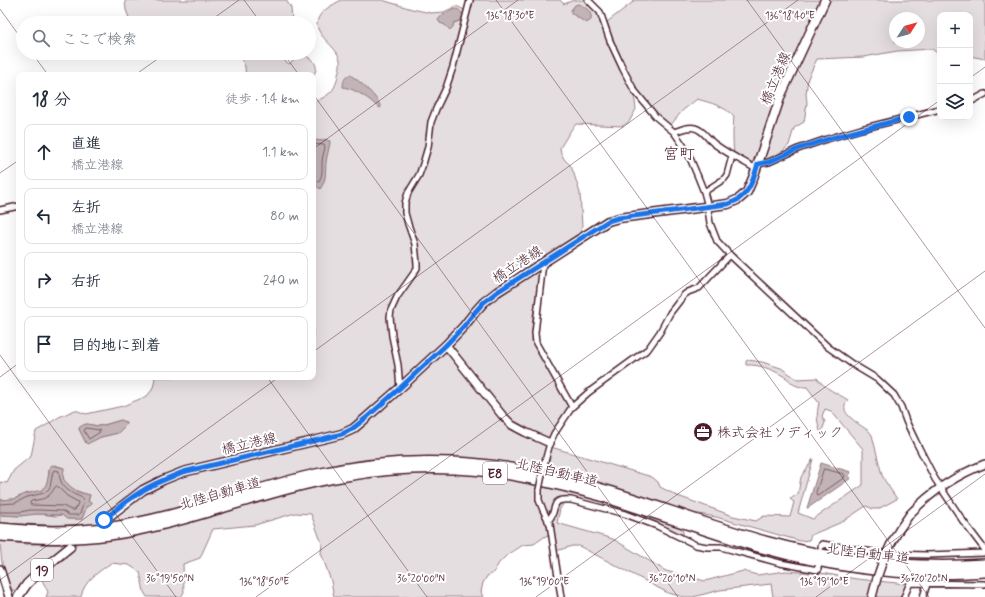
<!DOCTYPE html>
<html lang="ja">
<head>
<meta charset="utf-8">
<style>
  :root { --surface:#fff; --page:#f2f2f3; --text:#1f2937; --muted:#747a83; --line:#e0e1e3 }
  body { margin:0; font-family:Mynerve,"Klee One",sans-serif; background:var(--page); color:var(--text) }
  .controls { position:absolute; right:12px; top:12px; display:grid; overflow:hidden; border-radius:8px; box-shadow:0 4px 16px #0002 }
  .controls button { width:36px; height:36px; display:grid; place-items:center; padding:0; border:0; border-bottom:1px solid var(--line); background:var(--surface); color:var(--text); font:20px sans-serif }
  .compass { position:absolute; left:889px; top:12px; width:36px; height:36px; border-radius:50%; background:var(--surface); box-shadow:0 4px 16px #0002; rotate:54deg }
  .stop { position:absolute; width:12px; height:12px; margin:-9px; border:3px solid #1a73e8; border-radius:50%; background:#fff }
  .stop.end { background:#1a73e8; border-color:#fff; box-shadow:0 1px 4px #0008 }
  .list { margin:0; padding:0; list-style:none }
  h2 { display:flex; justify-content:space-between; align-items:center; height:52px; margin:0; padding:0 16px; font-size:17px }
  h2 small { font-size:13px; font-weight:400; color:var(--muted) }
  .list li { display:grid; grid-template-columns:26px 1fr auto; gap:12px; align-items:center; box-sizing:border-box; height:56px; margin:0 8px 8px; padding:0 8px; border:1px solid var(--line); border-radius:8px }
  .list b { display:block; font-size:15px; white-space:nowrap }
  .list p { margin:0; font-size:13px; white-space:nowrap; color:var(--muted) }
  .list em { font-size:13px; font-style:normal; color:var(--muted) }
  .icon { flex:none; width:22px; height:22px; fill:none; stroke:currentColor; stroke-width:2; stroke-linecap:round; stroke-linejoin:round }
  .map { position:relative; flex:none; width:985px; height:597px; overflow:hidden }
  .search { position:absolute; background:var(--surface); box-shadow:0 4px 16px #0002; left:16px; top:16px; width:300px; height:44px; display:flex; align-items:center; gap:10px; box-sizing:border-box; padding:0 14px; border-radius:22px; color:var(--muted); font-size:15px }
  .panel { position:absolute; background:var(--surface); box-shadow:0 4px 16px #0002; left:16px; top:72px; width:300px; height:308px; border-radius:8px }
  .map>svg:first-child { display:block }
  .green { fill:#e5dee0; stroke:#987e86; fill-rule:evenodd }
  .water { fill:#c1b3b6; stroke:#91787e }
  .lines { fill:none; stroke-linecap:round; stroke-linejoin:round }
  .shore { stroke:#7a5a63; stroke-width:1 }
  .street-casing { stroke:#4a1f2b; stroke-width:8 }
  .secondary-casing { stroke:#4a1f2b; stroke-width:10 }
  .primary-casing { stroke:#4a1f2b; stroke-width:11 }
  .highway-casing { stroke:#4a1f2b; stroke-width:12 }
  .street { stroke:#fff; stroke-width:5 }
  .secondary { stroke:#fff; stroke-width:7 }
  .primary { stroke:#fff; stroke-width:8 }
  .highway { stroke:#fff; stroke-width:9 }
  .street-bridge-casing { stroke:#4a1f2b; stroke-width:8; stroke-linecap:butt }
  .secondary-bridge-casing { stroke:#4a1f2b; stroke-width:10; stroke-linecap:butt }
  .street-bridge { stroke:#fff; stroke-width:5 }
  .secondary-bridge { stroke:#fff; stroke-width:7 }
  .route { stroke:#1a73e8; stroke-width:5 }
  .ticks { fill:none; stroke:#4a1f2b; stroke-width:1; stroke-opacity:0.45 }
  .labels { text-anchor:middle; stroke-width:4; stroke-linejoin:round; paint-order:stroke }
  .shield { fill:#fff; stroke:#80626b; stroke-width:1 }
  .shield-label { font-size:13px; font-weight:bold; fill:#4a1f2b }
  .street-label { font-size:14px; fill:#4a1f2b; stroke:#fff }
  .poi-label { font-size:14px; fill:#4a1f2b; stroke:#fff; text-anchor:start }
  .quarter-label { font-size:16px; fill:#4a1f2b; stroke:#fff }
  .ticks-label { font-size:10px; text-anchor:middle; fill:#4a1f2b; stroke:#fff; stroke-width:4; stroke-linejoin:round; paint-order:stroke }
</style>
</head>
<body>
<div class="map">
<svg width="985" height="597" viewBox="0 0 985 597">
  <rect width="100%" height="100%" fill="#fff"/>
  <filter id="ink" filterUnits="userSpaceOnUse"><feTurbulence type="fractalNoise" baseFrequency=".025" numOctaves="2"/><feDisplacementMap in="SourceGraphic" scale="8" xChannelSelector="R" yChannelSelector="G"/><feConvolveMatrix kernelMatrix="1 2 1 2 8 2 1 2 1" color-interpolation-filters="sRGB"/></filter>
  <g filter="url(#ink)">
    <path class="green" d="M125 0H286L291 8 292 22 131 23 126 10Z
      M341 0H382L412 9 431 13 444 12 456 6 469 12 473 0H560L564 4 574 0H585L593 8 600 17 608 41 616 62 622 73 634 94 636 109 629 122 622 126 576 124 571 130 560 148 561 153 564 159 571 166 574 174 580 193 582 226 580 233 576 238 547 256 533 315 532 341 568 404 567 409 548 439 551 447 652 477 658 482 660 487 674 494 675 495 733 516 756 521 764 516 790 517 794 502 790 499 798 494 801 477 813 459 798 513 813 519 863 485V449L831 411 825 409 822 416 825 422 821 434C817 422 816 416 819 403L807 387C803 387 798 387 795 385 792 384 790 381 788 379 776 371 761 364 746 365V361L748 360 762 362 781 368 797 379 817 378C825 389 837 393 848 400 846 402 844 405 845 409 845 416 863 427 869 431L872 435 882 475 885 481 897 499 878 509H873L866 506 842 522 811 535 809 540 800 541 716 517 693 513 678 507 684 538 668 528 567 498 560 509 557 523 613 539 666 571 705 581 743 571 757 575 786 571 800 572H815L857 579 907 584 903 597H773L771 584 720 590 693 597H684L668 593 579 546H572L556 551 553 533 544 537 534 544 523 545 506 556 499 563 493 573 487 576 483 583 481 592 483 597H334L331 581 321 553 322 544 311 514 295 513 255 525 213 529 200 558 183 564 184 592 181 597H147L144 592 140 572 129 565 111 563C99 572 84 580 81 597H46L48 592 42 580 44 575 68 556 76 545 73 526 0 523V515L20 516 30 514H41L56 516 62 515 67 519H82L87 505 90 506 91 503 88 502 90 495C81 493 66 488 63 478 62 475 63 471 64 468L55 465 49 469 48 480 45 487 42 490 25 494 14 499 0 500V482L7 483 14 470 31 456 36 431 45 426 59 417 75 410 86 414 123 406 147 396 152 390 154 384 155 377H313V103C328 95 335 93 338 75 339 70 341 65 340 60 337 45 312 35 318 19 321 10 333 5 341 0ZM121 420 127 424 118 433 101 437 86 443 79 429V428L86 424 99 426 107 424Z
      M633 0H985V59L970 56V15H940V53H937L932 49 897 51 864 57 817 59 808 78 806 94 807 103 804 122 794 128 789 145 778 155 753 165 734 154C733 146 733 139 733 130 734 125 733 122 734 117 725 106 711 103 697 99L682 111 670 126C637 100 620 61 607 22L633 2ZM895 18H919V42H895Z
      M232 53H283L282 59 289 64C294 61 297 55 302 53 312 60 321 64 313 76L245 75C247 64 241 57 232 53Z
      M0 541 25 544H67L27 578 22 584 15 590H12C2 578 1 556 0 541Z"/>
    <path class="water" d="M578 4C585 6 593 12 591 20L588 22 586 23 571 13V10L575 5Z
      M455 9C460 9 463 13 463 19L460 21 454 23 453 27 450 30 445 25 440 23 438 20 443 14Z
      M350 75C359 80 379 98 381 108 376 106 373 103 370 100 361 94 354 89 343 87 343 82 344 77 350 75Z
      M324 139 330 141V143C329 149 327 155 326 162 325 172 327 180 320 189L313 183V140L324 141Z
      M121 420 126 422 127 424 118 433 101 437 87 444 86 443 79 429 80 427C88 421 91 426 99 426 106 425 114 422 121 420Z
      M821 463 851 472 849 476 851 478 808 508H807Z
      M52 465 64 468 63 476 64 480 71 487 78 492 90 495 88 501 91 503 90 506H87L82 519H67L62 515 37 514 20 516 0 515V500L14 499 25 494 42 490 46 485 49 474V469Z"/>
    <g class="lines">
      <path class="shore" d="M313 144 324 145 325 147C324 152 322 158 322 163 322 170 323 176 318 182L313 181
        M86 428 99 430 100 432 89 439 84 431 85 429Z
        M824 469 844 474 845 477 819 495 817 496 816 493Z
        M57 486 67 496 78 502V503L75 510H71L63 506 32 505 30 504V503L31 501C43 499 49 499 55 487Z
        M0 504 15 503 27 497 44 493 48 490 50 487 53 471 55 470 59 471C59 487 70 493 83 498 85 503 81 509 80 514L78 515H69L62 511 40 510H30L20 512H0"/>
      <g class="street-casing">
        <path id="street" d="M588 0 600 12 610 41 623 69 634 90 656 117 674 132 687 151 698 177 704 192 707 203 710 223 717 241 730 255 828 347 852 364 877 379 894 395 901 407 906 421 916 442 935 479 963 521 985 550
          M970 102 985 94
          M674 132C680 130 688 126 695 128 704 130 708 140 716 145 728 154 743 161 756 169
          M758 164 769 162 798 149 827 139 861 129 940 109
          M704 192 724 179 727 175 732 156
          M0 210 19 206
          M543 263 535 333 536 343 572 407
          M400 388 398 365 392 336 390 317 391 310 397 297 414 273 417 268V264L415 244 408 224 405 213V203L408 193 419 175 423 164 428 147 431 122 436 109 446 88 453 67 470 0
          M544 465 550 443 554 434 572 407 589 392 648 349 660 332 670 313 684 295 688 292 699 288 730 255
          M539 490V500L543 510 550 524 561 597
          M548 521C559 510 548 498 571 500L625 514 657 526 696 545 707 547H721L780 563 818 570V567
          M821 547 822 544 873 552 892 554 927 555 985 553
          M904 597 910 583 985 584
          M923 597 927 584"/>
      </g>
      <g class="secondary-casing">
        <path id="secondary" d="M446 345 502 415 512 425 525 432 550 443
          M910 514C932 491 956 475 985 464
          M0 569 9 597
          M872 597 877 578"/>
      </g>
      <g class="primary-casing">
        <path id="primary" d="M104 520 143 490 163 480 183 472 326 438 342 434 353 429 366 418 400 388 446 345 464 326 475 312 484 302 497 292 608 221 619 218 728 204 739 199 747 192 753 178 781 95 825 0
          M18 597 27 584 44 568 70 547"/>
      </g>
      <g class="highway-casing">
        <path id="highway" d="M0 528C36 532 70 532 106 528 178 518 246 490 316 474 361 464 407 460 452 462 504 464 556 475 606 490 659 506 711 526 765 541 838 561 909 569 985 564
          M0 536C37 539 74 540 110 535 191 523 266 489 346 476 405 466 468 466 527 478 552 483 577 489 601 496 641 509 680 522 720 535 735 540 750 545 766 549 838 569 910 578 985 572"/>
      </g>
      <use href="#street" class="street"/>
      <use href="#secondary" class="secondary"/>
      <use href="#primary" class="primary"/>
      <use href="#highway" class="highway"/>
      <g class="street-bridge-casing">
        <path id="street-bridge" d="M539 490 544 465"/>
      </g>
      <g class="secondary-bridge-casing">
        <path id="secondary-bridge" d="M877 578C884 554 895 534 910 514"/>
      </g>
      <use href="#street-bridge" class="street-bridge"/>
      <use href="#secondary-bridge" class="secondary-bridge"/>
    </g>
  </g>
  <g class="lines" filter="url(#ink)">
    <path class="route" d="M104 520C116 509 129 499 142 491 154 483 169 478 183 472L326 438 342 434 352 429 366 418 400 388 446 345 464 326 475 312 484 302 497 292 608 221 618 218 728 204C732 202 737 201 740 198 751 190 754 176 758 164L769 162 798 149 828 139 909 117"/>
  </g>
  <path class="ticks" d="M244 0 261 23M496 0 929 597M747 0 985 328M0 9 23 41M207 23 239 0M32 53 48 75M283 53 299 75M135 75 166 53M970 78 985 67M313 94 678 597M313 149 518 0M0 173 19 160M313 352 798 0M0 355 176 597M0 377 19 363M267 377 427 597M0 580 279 377M256 597 940 100M536 597 985 271M816 597 985 474"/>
  <defs>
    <g id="office-disc" transform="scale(1)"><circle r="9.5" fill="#4a1f2b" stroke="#fff"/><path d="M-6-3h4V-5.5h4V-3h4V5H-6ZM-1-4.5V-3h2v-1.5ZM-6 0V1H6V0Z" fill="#fff"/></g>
  </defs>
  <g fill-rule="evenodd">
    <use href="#office-disc" x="703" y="432"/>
  </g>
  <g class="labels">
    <g class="shield">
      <rect x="483" y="462" width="24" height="22" rx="3"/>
      <rect x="31" y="559" width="22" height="22" rx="3"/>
    </g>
    <g class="shield-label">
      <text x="495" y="478">E8</text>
      <text x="42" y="575">19</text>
    </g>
    <g class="street-label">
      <text transform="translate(775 78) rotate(-67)" y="5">橋立港線</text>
      <text transform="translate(517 264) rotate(-33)" y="5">橋立港線</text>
      <text transform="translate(249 443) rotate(-13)" y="5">橋立港線</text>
      <text transform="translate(557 472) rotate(13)" y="5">北陸自動車道</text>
      <text transform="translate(220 493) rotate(-16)" y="5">北陸自動車道</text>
      <text transform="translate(868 553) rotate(7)" y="5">北陸自動車道</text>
    </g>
    <g class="poi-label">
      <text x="717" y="437">株式会社ソディック</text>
    </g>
    <g class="quarter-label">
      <text x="679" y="159">宮町</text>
    </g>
  </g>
  <g class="ticks-label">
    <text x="790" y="19">136°18'40"E</text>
    <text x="510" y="19">136°18'30"E</text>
    <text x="170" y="582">36°19'50"N</text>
    <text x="421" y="582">36°20'00"N</text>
    <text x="672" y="582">36°20'10"N</text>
    <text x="924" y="582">36°20'20"N</text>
    <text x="264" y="585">136°18'50"E</text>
    <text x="544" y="585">136°19'00"E</text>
    <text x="824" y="585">136°19'10"E</text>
  </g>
</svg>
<div class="controls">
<button>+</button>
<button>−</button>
<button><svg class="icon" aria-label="layers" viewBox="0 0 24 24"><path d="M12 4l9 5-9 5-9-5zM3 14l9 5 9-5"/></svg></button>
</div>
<svg class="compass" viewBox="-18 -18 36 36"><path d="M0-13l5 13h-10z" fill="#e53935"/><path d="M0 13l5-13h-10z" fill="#747a83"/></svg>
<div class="stop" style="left:104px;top:520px"></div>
<div class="stop end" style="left:909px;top:117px"></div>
<div class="search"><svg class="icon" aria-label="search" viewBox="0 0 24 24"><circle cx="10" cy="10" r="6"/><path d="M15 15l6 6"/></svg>ここで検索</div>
<section class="panel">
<h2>18 分<small>徒歩 · 1.4 km</small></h2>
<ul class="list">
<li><svg class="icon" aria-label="ahead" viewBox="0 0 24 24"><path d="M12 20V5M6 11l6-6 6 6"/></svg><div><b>直進</b><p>橋立港線</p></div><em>1.1 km</em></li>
<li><svg class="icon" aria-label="left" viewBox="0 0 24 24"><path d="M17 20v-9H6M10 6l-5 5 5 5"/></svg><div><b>左折</b><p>橋立港線</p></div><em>80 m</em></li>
<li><svg class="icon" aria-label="right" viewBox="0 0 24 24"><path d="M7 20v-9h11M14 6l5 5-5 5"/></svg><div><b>右折</b></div><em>240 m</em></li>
<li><svg class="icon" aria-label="arrive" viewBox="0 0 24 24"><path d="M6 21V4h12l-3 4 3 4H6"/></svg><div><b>目的地に到着</b></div></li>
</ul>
</section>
</div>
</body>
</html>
